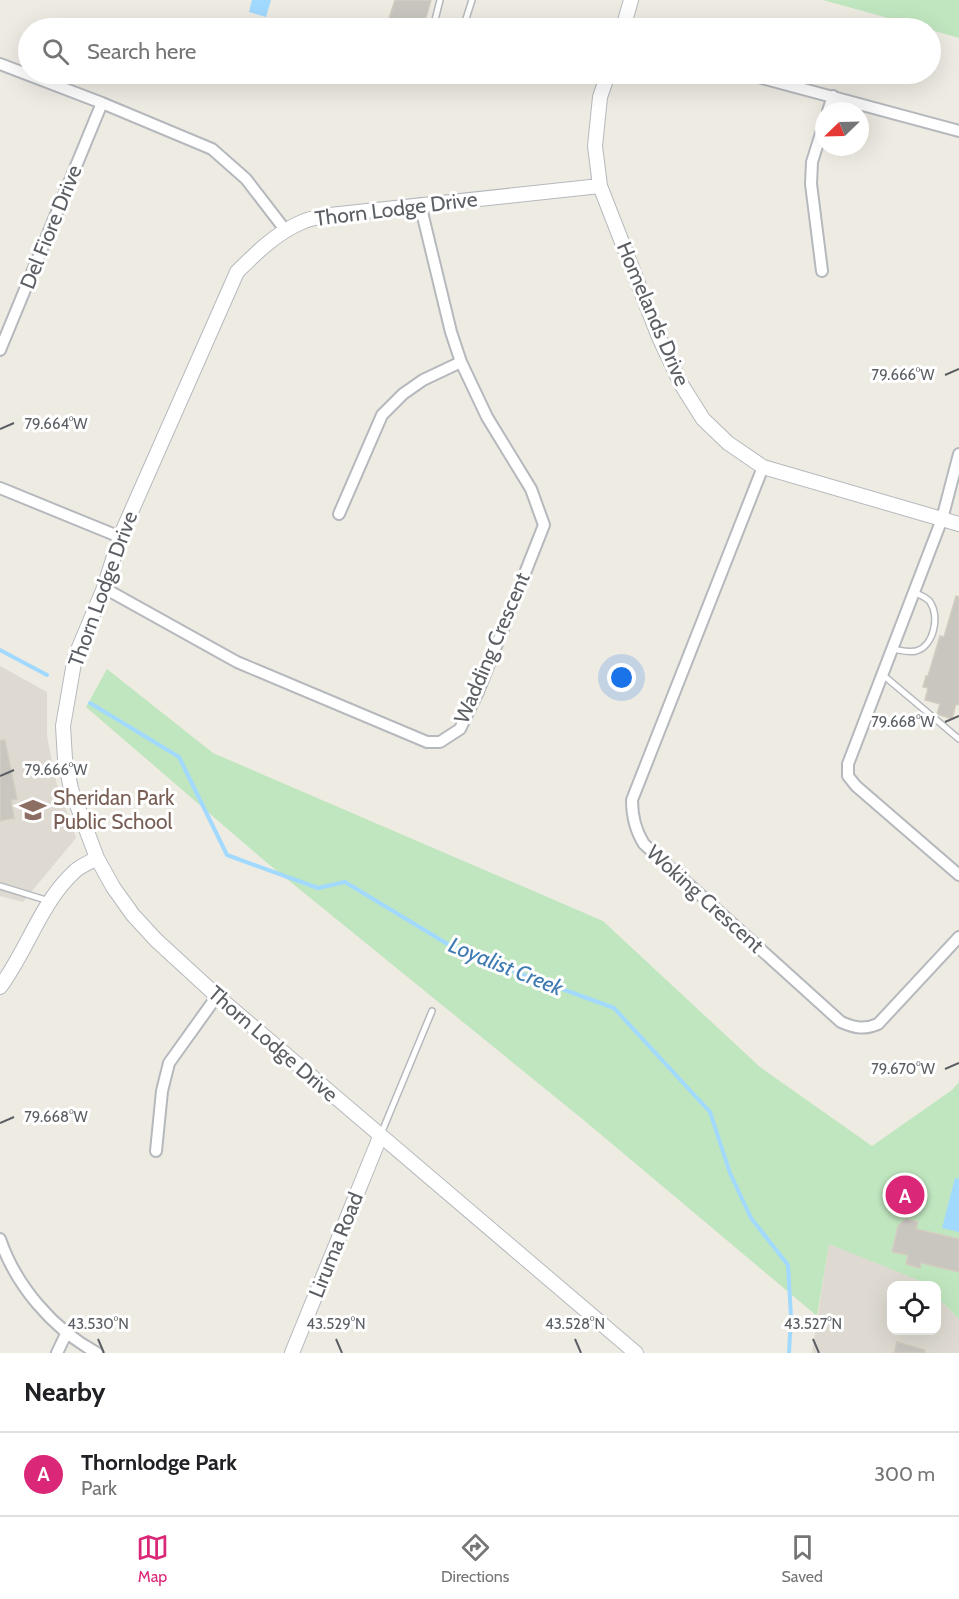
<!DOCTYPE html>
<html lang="en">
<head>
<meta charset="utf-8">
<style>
  :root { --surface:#fff; --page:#f2f2f2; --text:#202124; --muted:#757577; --line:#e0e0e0; --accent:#db2777 }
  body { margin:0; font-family:Cabin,sans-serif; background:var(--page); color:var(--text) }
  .controls { position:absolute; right:18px; bottom:18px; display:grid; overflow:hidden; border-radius:12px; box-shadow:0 6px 24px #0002 }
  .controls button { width:54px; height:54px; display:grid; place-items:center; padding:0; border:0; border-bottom:2px solid var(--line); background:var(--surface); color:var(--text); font:30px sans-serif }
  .compass { position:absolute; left:815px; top:102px; width:54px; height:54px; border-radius:50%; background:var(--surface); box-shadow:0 6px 24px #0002; rotate:247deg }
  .you { position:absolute; left:622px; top:678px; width:21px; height:21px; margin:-15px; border:4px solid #fff; border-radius:50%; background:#1a73e8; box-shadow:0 0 0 9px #1a73e833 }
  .badge { display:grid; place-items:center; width:39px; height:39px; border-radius:50%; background:var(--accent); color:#fff; font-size:20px; font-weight:700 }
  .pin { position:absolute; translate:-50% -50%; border:3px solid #fff; box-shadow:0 2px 6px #0006 }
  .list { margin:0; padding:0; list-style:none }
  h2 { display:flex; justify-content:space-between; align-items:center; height:78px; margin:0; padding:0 24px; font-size:26px }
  h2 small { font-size:20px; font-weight:400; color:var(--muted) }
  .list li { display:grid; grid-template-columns:39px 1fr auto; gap:18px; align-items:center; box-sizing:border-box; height:84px; padding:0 24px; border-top:2px solid var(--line) }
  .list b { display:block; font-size:22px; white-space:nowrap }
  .list p { margin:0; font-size:20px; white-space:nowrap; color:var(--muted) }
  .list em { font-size:20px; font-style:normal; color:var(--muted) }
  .icon { flex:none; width:33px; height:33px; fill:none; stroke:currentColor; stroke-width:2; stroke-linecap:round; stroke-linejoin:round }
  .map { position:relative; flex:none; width:959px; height:1353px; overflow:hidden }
  .search { position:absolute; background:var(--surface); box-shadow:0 6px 24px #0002; left:18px; right:18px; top:18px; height:66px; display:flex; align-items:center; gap:15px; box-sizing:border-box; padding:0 21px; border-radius:33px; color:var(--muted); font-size:22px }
  .sheet { height:162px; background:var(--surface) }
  nav { display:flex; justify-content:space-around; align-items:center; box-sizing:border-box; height:84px; border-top:2px solid var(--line); background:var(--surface); font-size:16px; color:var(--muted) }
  nav a { display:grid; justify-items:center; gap:3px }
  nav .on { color:var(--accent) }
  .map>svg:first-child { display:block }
  .education { fill:#dedad1 }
  .green { fill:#c0e6bf }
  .water { fill:#a2d9ff }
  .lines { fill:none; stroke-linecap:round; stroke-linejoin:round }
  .stream { stroke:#a2d9ff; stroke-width:4 }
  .building { fill:#c9c6c0; stroke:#d3cdc1; stroke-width:1.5 }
  .service-casing { stroke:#b5b9bd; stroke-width:8 }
  .minor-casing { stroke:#b5b9bd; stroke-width:14 }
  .tertiary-casing { stroke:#b5b9bd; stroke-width:16 }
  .service { stroke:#fff; stroke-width:5 }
  .minor { stroke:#fff; stroke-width:10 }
  .tertiary { stroke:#fff; stroke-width:14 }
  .ticks { fill:none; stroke:#5b5f64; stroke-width:2 }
  .labels { text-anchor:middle; stroke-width:6; stroke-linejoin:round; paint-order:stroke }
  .street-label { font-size:21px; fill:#5b5f64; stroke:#fff }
  .education-label { font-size:21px; fill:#785e54; stroke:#fff; text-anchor:start }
  .water-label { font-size:22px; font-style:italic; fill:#3f7ab1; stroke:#fff }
  .ticks-label { font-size:15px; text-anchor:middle; fill:#5b5f64; stroke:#fff; stroke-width:6; stroke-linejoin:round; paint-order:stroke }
</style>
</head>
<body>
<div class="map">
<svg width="959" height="1353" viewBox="0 0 959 1353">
  <rect width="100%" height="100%" fill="#eeebe3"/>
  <path class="education" d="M0 666 47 692V736L56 781 76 838 23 902 0 896Z
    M829 1243 918 1280 924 1285 892 1286V1330H936L937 1297 959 1319V1353H812Z"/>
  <path class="green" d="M823 0H959V38L931 30 930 28H924Z
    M107 669 213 753 603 921 760 1067 872 1146 952 1090 959 1082V1319L937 1297 936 1286 924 1285 918 1280 829 1244 817 1316 586 1122 266 862 86 707Z"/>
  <path class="water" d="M252 0H271L266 17 249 12Z
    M955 1178 959 1179V1232L942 1228Z"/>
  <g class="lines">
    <path class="stream" d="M0 650 47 675
      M90 703 179 757 227 855 318 888 345 882 459 951 614 1008 710 1112 730 1173 751 1218 788 1265 791 1317 789 1353"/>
  </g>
  <path class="building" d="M395 0H431L423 28H386Z
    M956 596 959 597V705L956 704 952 719 937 714 940 704 925 700 928 688 923 687 926 676H928L940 636 944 637Z
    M0 740H5L17 799 11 800 14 818 0 821Z
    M906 1219 918 1222 916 1229 959 1239V1272L921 1263 920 1268 906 1264 908 1255 892 1252 898 1226Z
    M897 1342 925 1350V1353H894Z"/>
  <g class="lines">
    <g class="service-casing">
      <path id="service" d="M433 28 440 0
        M463 28 472 0
        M892 649C900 650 908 653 916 651 934 646 940 616 930 602 927 597 919 595 914 592
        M883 675 959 739
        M0 886 49 901
        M381 1134 432 1011"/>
    </g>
    <g class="minor-casing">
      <path id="minor" d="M0 64 102 103 212 149 246 179 286 231
        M747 74 959 131
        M828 111 833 96
        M822 271 811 184 812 162 824 124
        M0 350 102 103
        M959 454 942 519 848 764V776L856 786 959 875
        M763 467 632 800C632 817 635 830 644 844L841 1022C855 1028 864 1030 878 1024L959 937
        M0 488 120 537
        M339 514 382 415 403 394 423 380 461 362
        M104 588 237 662 427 742H440L460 729 478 692 544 525 531 489 487 417 461 362 451 332 420 204
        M156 1151 162 1091 169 1063 217 996
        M0 1239C16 1286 53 1329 97 1353
        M57 1353 67 1332"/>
    </g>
    <g class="tertiary-casing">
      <path id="tertiary" d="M623 28 631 0
        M608 74 600 97 595 146 600 186 659 337 681 384 703 419 728 443 763 467 959 524
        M600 186 330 215C321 217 311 218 302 222 276 233 256 253 237 272L120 537 104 588 75 657 63 726 65 759 71 789 97 858 113 887 133 915 156 940 217 996 636 1353
        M0 987C27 951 40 904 73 873 79 866 89 863 97 858
        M292 1353 380 1137"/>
    </g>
    <use href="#service" class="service"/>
    <use href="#minor" class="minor"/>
    <use href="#tertiary" class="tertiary"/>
  </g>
  <path class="ticks" d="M945 375 959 369M0 429 14 423M945 722 959 716M0 776 14 770M945 1069 959 1063M0 1123 14 1117M98 1339 104 1353M336 1339 342 1353M575 1339 581 1353M813 1339 819 1353"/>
  <defs>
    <g id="school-bare" transform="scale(2.07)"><path d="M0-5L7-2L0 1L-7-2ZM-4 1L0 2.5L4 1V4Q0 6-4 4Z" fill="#8d6e63" stroke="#fff" stroke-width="2.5" paint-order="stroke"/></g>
  </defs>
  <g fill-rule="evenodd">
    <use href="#school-bare" x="33" y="810"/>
  </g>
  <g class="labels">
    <g class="street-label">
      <text transform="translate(396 209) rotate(-7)" y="7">Thorn Lodge Drive</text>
      <text transform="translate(51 227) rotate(-68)" y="7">Del Fiore Drive</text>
      <text transform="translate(653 314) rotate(67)" y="7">Homelands Drive</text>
      <text transform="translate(103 589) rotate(-70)" y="7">Thorn Lodge Drive</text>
      <text transform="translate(492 648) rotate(-67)" y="7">Wadding Crescent</text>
      <text transform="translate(705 899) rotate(42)" y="7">Woking Crescent</text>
      <text transform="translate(273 1044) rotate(41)" y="7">Thorn Lodge Drive</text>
      <text transform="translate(336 1245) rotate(-68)" y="7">Liruma Road</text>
    </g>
    <g class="education-label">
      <text x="53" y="805">Sheridan Park<tspan x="53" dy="24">Public School</tspan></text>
    </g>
    <g class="water-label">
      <text transform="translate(506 966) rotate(22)" y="8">Loyalist Creek</text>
    </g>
  </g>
  <g class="ticks-label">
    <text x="903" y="380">79.666°W</text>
    <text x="56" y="429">79.664°W</text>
    <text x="903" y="727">79.668°W</text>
    <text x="56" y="775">79.666°W</text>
    <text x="903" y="1074">79.670°W</text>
    <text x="56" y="1122">79.668°W</text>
    <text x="98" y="1329">43.530°N</text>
    <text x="336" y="1329">43.529°N</text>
    <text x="575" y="1329">43.528°N</text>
    <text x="813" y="1329">43.527°N</text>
  </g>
</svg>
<div class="controls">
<button><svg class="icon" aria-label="locate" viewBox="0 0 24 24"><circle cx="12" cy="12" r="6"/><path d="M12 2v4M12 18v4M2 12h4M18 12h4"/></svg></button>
</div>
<svg class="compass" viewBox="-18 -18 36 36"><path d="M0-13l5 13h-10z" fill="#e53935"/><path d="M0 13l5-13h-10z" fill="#757577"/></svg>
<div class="you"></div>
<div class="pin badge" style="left:905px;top:1195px">A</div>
<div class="search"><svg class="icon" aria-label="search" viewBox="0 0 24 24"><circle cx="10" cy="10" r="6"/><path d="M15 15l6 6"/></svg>Search here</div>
</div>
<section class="sheet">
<h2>Nearby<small></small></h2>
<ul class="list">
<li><span class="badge">A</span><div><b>Thornlodge Park</b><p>Park</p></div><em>300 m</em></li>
</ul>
</section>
<nav>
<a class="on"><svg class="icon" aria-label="map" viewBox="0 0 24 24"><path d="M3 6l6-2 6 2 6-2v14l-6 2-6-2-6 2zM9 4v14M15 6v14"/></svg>Map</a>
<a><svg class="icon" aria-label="directions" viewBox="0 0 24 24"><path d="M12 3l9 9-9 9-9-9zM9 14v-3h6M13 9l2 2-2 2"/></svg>Directions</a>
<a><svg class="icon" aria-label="saved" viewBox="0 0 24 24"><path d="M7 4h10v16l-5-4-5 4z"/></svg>Saved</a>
</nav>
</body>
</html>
